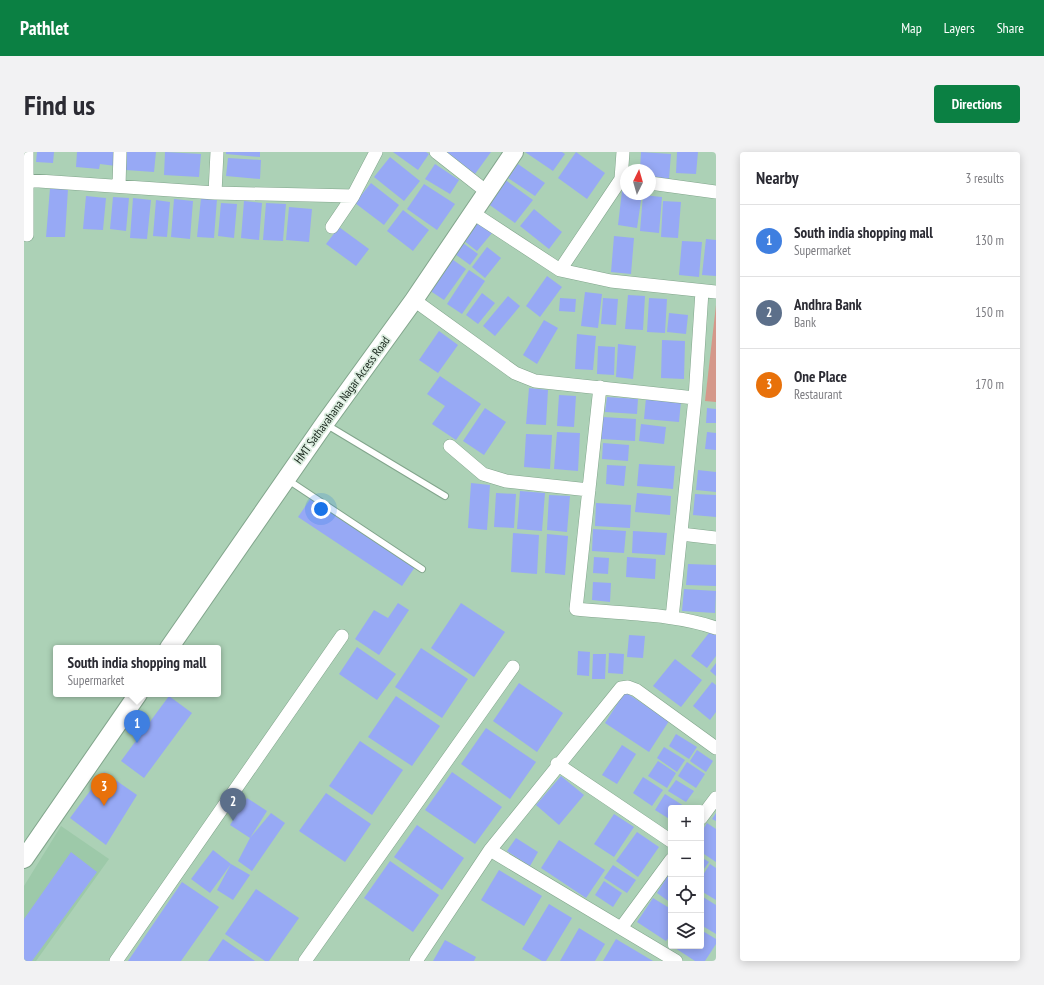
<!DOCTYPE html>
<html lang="en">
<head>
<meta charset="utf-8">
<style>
  :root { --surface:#fff; --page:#f2f2f3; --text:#2b2b33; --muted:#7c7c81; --line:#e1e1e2; --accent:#0b8043 }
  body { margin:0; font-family:"PT Sans Narrow",sans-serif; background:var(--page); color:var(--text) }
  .controls { position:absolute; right:12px; bottom:12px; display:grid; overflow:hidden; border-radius:4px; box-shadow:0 2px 10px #0003 }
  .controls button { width:36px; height:36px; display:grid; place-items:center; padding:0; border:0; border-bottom:1px solid var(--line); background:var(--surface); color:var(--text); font:20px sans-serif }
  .compass { position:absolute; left:596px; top:12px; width:36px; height:36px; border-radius:50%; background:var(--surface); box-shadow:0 2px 10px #0003; rotate:5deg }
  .you { position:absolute; left:297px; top:357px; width:14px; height:14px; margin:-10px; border:3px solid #fff; border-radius:50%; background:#1a73e8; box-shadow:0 0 0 6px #1a73e833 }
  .badge { display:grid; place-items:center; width:26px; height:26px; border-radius:50%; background:var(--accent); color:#fff; font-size:13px; font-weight:700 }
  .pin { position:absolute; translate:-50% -33px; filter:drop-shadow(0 1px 2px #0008) }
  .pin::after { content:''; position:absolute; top:21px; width:14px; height:12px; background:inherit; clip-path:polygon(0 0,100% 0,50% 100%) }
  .popup { position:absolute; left:29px; top:493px; width:168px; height:52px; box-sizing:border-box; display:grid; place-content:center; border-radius:4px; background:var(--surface); filter:drop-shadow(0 1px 3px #0005); font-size:13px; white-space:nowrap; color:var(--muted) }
  .popup b { font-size:15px; color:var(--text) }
  .popup::after { content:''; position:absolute; left:50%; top:100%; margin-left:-8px; border:8px solid transparent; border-top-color:var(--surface) }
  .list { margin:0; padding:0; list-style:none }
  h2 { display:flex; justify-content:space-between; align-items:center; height:52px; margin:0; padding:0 16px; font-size:17px }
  h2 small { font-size:13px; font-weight:400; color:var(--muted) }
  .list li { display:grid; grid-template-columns:26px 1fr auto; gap:12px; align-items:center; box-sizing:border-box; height:72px; padding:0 16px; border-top:1px solid var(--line) }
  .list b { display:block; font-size:15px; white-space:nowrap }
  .list p { margin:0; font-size:13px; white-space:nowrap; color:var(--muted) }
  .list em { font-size:13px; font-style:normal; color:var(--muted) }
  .icon { flex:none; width:22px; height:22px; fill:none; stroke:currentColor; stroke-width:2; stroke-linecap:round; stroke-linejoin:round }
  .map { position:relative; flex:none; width:692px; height:809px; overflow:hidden; border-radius:4px }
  header { display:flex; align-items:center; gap:24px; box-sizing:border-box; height:56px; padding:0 20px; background:var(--accent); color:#fff }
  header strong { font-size:19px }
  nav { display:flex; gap:22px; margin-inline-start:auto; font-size:14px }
  .intro { display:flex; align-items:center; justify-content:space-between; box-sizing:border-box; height:96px; padding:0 24px }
  h1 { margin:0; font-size:28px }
  .button { padding:10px 18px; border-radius:4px; background:var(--accent); color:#fff; font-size:14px; font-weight:700 }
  main { display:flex; gap:24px; padding:0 24px }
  aside { flex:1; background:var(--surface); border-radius:4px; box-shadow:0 2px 10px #0003 }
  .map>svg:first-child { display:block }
  .built { fill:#9dc9a9 }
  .green { fill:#d5988a }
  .building { fill:#97a9f5 }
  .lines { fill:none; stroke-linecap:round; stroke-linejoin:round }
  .lane-casing { stroke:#82a58c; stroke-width:8 }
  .street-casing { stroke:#82a58c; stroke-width:14 }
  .secondary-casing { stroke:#82a58c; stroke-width:20 }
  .lane { stroke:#fff; stroke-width:6 }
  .street { stroke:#fff; stroke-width:13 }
  .secondary { stroke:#fff; stroke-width:18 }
  .labels { text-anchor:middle; stroke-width:3.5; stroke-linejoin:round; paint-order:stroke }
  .street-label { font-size:12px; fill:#18261c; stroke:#daecde }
</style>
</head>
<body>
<header>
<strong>Pathlet</strong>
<nav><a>Map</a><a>Layers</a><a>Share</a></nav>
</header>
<div class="intro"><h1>Find us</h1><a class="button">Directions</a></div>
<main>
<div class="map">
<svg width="692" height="809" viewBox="0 0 692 809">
  <rect width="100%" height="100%" fill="#acd1b6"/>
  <path class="built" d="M37 674 85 707 12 809H0V734Z"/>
  <path class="green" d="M692 153V250L681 249Z"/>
  <path class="building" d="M13 0H30L29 11 12 10Z
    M53 0H91L92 14 76 12 75 17 52 15Z
    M103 0H132L130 20 102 18Z
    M141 0 177 2 175 25 140 23Z
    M202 0H236V5L202 2Z
    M369 0H402L405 2 394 18Z
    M422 0H467L451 22Z
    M501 0H538L541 2 529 19Z
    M552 0 581 21 563 47 534 26Z
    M617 0 647 2 645 27 626 26V18H616Z
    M653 0H674L672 22 652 21Z
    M366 5 396 29 380 49 350 25Z
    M204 6 237 8 236 27 202 24Z
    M411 12 435 28 426 42 401 27Z
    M494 12 521 31 511 44 484 26Z
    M480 27 509 48 491 71 463 51Z
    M347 31 375 53 360 73 331 51Z
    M400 32 431 52 413 78 383 57Z
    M26 36 44 37 41 85H22Z
    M598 39H602V42H618L613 76 594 73Z
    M619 43 638 45 635 81 616 79Z
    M62 44 82 46 79 78 59 77Z
    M89 45 105 46 102 79 86 77Z
    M109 46 127 48 123 87 106 86Z
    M177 46 193 47 190 86 173 85Z
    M150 47 169 49 166 87 147 85Z
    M132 48 146 50 143 85 129 84Z
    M220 49 238 51 235 88 217 86Z
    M639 49 657 50 654 86 637 85Z
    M197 51 213 52 210 86 194 84Z
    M242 51 262 52 259 89 239 88Z
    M265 55 288 57 285 90 262 88Z
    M510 57 538 80 525 97 496 74Z
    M379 58 405 78 389 99 363 79Z
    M453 69 468 81 453 99 439 88Z
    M315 75 345 97 332 114 302 92Z
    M590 84 610 86 607 122 587 120Z
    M682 87 692 88V124L678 123Z
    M658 89 678 90 675 125 655 123Z
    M439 91 454 102 446 113 431 102Z
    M463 95 477 106 461 126 448 115Z
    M425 105 442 117 420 148 402 136Z
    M445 118 461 129 438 162 423 152Z
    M523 124 538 135 516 165 502 154Z
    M561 140 578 142 574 176 557 174Z
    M458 141 471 151 454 172 442 163Z
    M604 143 621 144 619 178 601 177Z
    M484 144 496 154 471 184 459 174Z
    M536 146 552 147 551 160 535 159Z
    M579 146 594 147 592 173 577 172Z
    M625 146 643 147 641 181 623 180Z
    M645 161 664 163 662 182 643 180Z
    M520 168 534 176 513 212 499 203Z
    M415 179 434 193 414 221 395 208Z
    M553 182 572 184 569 218 551 217Z
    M638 188 661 189 660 227 637 226Z
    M594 192 612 194 609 227 592 225Z
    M574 194 591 195 590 223 573 222Z
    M416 224 457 252 432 288 408 272 421 254 403 242Z
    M505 236 524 238 522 273 502 272Z
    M535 243 552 244 550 275 533 274Z
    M583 245 614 247 613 262 581 260Z
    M622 246 657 249 655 270 620 267Z
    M461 256 482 270 460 303 439 289Z
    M683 256 692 257V271H682Z
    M579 265 612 267 611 289 577 287Z
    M617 272 642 275 640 292 615 289Z
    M533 280 556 281 554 319 530 317Z
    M683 280 692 281V298L681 297Z
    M502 282 528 283 526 317 500 315Z
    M579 291 605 293 604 309 578 307Z
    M615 312 651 314 649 337 613 334Z
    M583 313 602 314 600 334 582 332Z
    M674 318 692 320V340L672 338Z
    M447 331 466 333 463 378 444 376Z
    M496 339 521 341 518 379 493 377Z
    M472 341 492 342 490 376 470 375Z
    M613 341 647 344 646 363 611 360Z
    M671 342 692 343V365L669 363Z
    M525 343 546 344 543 380 523 378Z
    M287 346 391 415 378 434 274 365Z
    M572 351 607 353 606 376 571 374Z
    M569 377 602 379 600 401 568 399Z
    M609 379 643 381 641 403 608 401Z
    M489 381 515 383 513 422 487 420Z
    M523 382 544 384 541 423 521 421Z
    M570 405 585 406 584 422 569 421Z
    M603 405 632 407 631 427 602 425Z
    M664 412 692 413V434L662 433Z
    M569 430 587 431 586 450 568 448Z
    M660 437 692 439 691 461 658 459Z
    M374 451 385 458 355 503 331 487 350 458 364 466Z
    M437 451 481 480 450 525 407 496Z
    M688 477 692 479V504L683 516 667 504Z
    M605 483 621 484 619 506 603 505Z
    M333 495 372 522 353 548 315 522Z
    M397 496 444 527 418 566 371 535Z
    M554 499 566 500 565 524 553 523Z
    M585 501 600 502 599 522 584 521Z
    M569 502H582L581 527H568Z
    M651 507 678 528 657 555 629 534Z
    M692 511V524L686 519Z
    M688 530 692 533V560L686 568 669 554Z
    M495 531 539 561 513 600 469 569Z
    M601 540 645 569 625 600 581 571Z
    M145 544 168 561 120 626 97 609Z
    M372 544 416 574 388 614 344 585Z
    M462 576 512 610 486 647 437 612Z
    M652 582 673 595 665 607 645 594Z
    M336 589 379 618 348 663 305 634Z
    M598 593 612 602 593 632 578 623Z
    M640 595 661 608 653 620 633 606Z
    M673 598 689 609 682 620 666 609Z
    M634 609 652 621 643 636 624 624Z
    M663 610 681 622 672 636 654 624Z
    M80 620 113 643 82 693 46 666Z
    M428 620 478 655 451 692 401 658Z
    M537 624 560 643 535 673 512 653Z
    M619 625 639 638 628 654 609 641Z
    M652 628 670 639 662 650 644 639Z
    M302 641 347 672 321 710 275 679Z
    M641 642 660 654 659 656H647V668L631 658Z
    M223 646 243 659 226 686 206 673Z
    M247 661 261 671 228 719 214 709 226 686Z
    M692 661V669L688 667Z
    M590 662 610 675 590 705 570 692Z
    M683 671 692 677V710L677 700V681Z
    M393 673 440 706 418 738 370 705Z
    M613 680 635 695 614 725 592 709Z
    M492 686 514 700 506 714 483 699Z
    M535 688 581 718 562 746 517 716Z
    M189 698 207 712 186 741 167 727Z
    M47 700 73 720 8 809H0V767Z
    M677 705 685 710 677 721Z
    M366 709 415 743 389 780 340 746Z
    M207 712 226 723 209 748 193 738Z
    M686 712 692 716V748L677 739V726Z
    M589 713 612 728 603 741 580 726Z
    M475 718 518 744 500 774 457 748Z
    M647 719V751L633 741Z
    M580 729 598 741 589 755 571 743Z
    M158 730 195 755 157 809H104Z
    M232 737 275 766 245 809H241L201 782Z
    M679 745 692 753V782L677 773V748Z
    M629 746 647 757V783L642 789 613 770Z
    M525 752 548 766 522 809H518L498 797Z
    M555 776 581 792 571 809H536Z
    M677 778 692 787V792L681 809H671L648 794H677Z
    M199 787 231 809H184Z
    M592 787 629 809H579Z
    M421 788 452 805 450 809H409Z"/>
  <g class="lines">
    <g class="lane-casing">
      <path id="lane" d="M303 273 421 344
        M264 328 398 417"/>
    </g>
    <g class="street-casing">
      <path id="street" d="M412 0 463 40
        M0 28 191 41 329 44
        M626 31 692 40
        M95 34 96 0
        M191 41 193 0
        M449 61 536 118 587 129 692 140
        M308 75 329 44 352 0
        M3 83V0
        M536 118 597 27 599 0
        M390 148 491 221 511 229 671 246
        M576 235 552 457C598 462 648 461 692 476
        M426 294 459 322 482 329 565 338
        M657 382 692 386
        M648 466 671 246 678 139
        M533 612 647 689
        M677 666 692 646
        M466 698 652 809
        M597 776 647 708
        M92 809 318 484
        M281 809 489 515
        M392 809 466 698 597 536 604 535 612 538 692 596"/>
    </g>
    <g class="secondary-casing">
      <path id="secondary" d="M145 496 301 271 390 148 490 0
        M0 707 114 542"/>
    </g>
    <use href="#lane" class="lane"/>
    <use href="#street" class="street"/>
    <use href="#secondary" class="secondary"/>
  </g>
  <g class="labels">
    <g class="street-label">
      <text transform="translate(318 248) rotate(-54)" y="4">HMT Sathavahana Nagar Access Road</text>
    </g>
  </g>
</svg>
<div class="controls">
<button>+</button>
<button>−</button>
<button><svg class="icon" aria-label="locate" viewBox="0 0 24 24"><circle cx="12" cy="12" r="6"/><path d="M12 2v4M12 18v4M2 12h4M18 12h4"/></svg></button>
<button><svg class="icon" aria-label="layers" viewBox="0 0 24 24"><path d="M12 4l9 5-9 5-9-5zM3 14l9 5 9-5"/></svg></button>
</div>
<svg class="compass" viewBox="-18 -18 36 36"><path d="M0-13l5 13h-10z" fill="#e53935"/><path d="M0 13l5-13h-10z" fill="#7c7c81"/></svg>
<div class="you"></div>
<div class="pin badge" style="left:113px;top:591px;background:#3f7fe0">1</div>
<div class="popup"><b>South india shopping mall</b>Supermarket</div>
<div class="pin badge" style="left:209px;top:669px;background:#5c6f8a">2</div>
<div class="pin badge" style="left:80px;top:654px;background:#e8710a">3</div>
</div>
<aside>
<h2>Nearby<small>3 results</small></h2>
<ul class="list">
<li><span class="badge" style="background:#3f7fe0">1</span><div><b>South india shopping mall</b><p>Supermarket</p></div><em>130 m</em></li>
<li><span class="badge" style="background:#5c6f8a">2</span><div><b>Andhra Bank</b><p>Bank</p></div><em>150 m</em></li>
<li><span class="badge" style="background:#e8710a">3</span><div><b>One Place</b><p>Restaurant</p></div><em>170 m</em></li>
</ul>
</aside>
</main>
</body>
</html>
